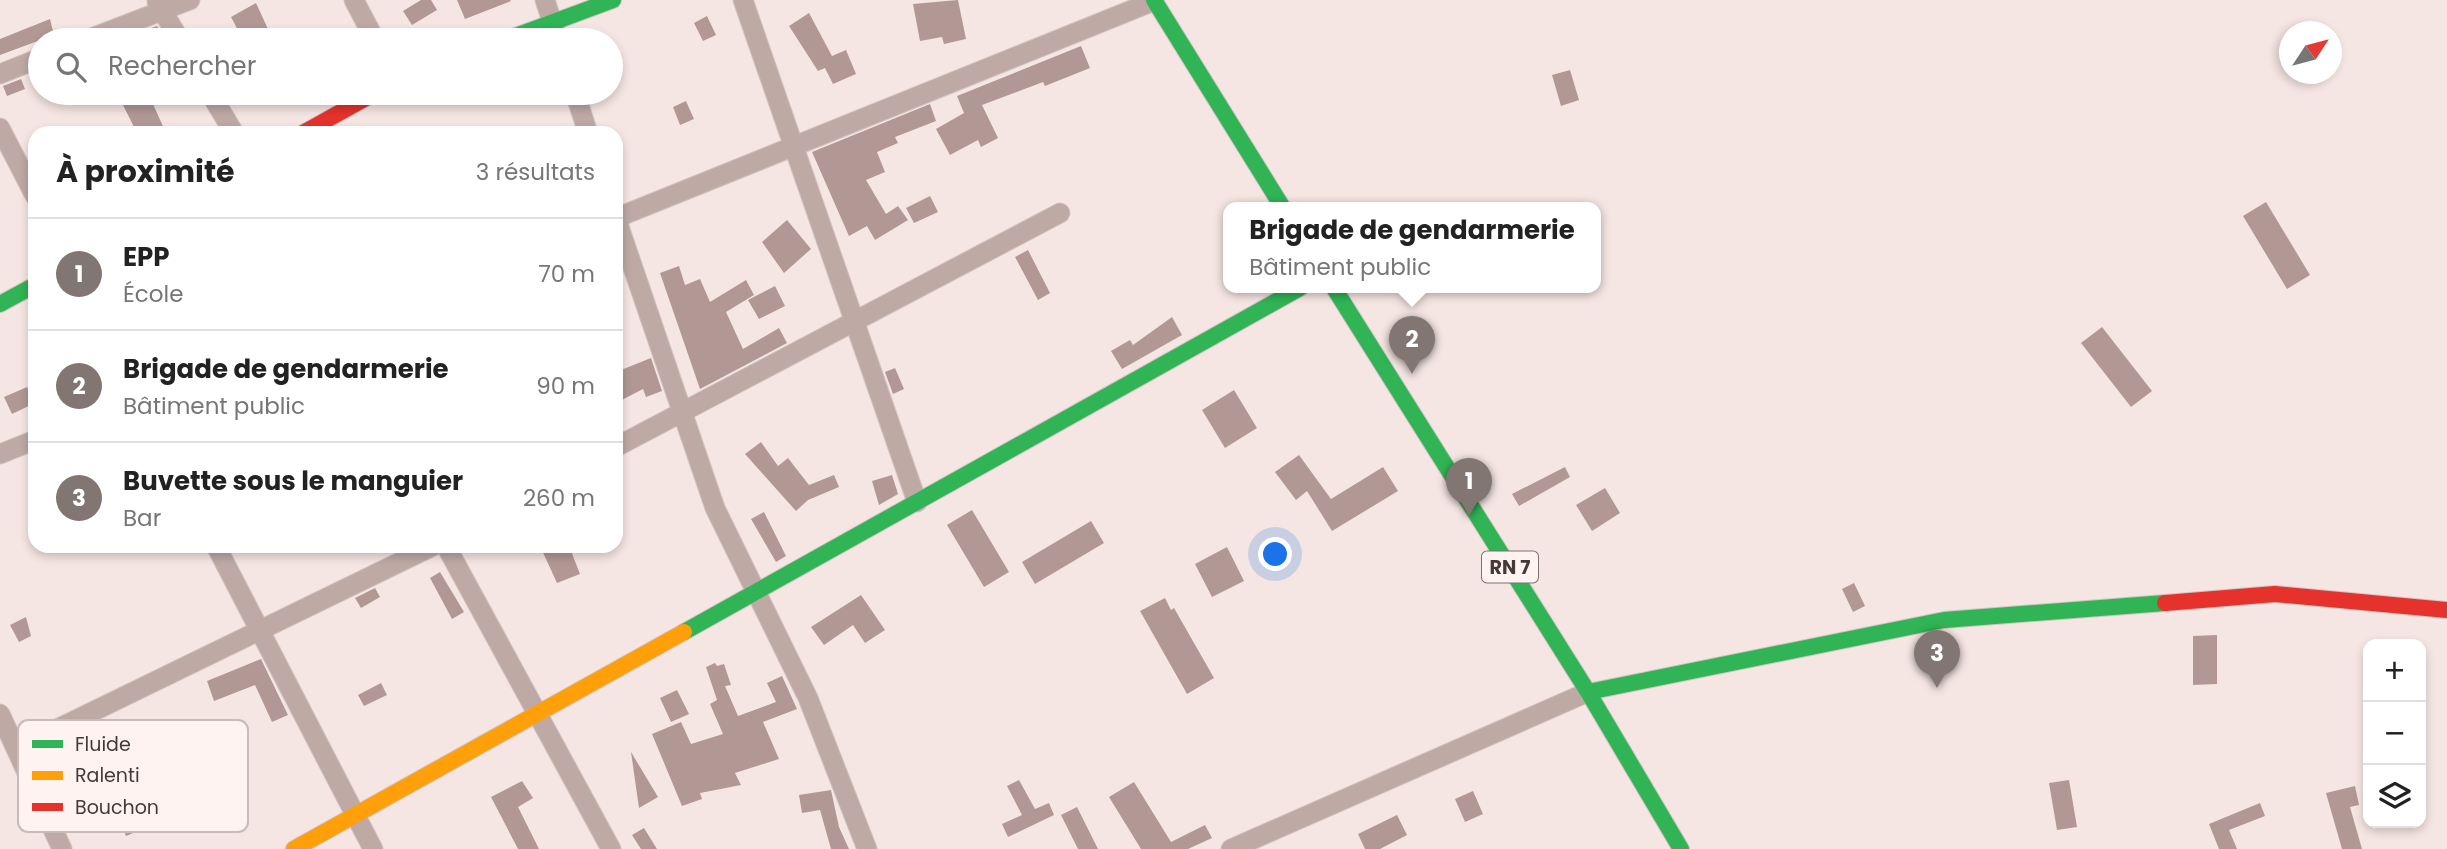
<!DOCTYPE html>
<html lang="fr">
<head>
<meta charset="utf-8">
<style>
  :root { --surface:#fff; --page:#f6f6f6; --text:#222; --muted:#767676; --line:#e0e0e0; --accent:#827673 }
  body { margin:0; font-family:Poppins,sans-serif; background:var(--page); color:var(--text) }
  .controls { position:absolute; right:21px; bottom:21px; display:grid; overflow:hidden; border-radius:14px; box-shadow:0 4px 10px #0003 }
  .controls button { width:63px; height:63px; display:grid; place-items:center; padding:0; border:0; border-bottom:2px solid var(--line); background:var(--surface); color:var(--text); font:35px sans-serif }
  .compass { position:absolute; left:2279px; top:21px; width:63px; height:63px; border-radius:50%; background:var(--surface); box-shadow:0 4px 10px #0003; rotate:54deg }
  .you { position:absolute; left:1276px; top:555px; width:24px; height:24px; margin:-18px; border:5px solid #fff; border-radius:50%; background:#1a73e8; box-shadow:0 0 0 10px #1a73e833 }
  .badge { display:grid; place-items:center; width:46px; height:46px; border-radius:50%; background:var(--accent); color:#fff; font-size:23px; font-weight:700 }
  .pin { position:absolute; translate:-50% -58px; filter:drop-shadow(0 2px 4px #0008) }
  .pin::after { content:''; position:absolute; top:37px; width:24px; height:21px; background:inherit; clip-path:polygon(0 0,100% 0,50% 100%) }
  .popup { position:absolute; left:1223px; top:202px; width:378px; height:91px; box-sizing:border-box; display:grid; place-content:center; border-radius:14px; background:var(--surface); filter:drop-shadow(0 2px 5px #0005); font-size:23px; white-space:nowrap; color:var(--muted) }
  .popup b { font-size:26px; color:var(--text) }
  .popup::after { content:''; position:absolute; left:50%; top:100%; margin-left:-14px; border:14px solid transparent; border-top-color:var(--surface) }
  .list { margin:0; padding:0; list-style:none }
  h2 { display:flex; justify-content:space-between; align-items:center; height:91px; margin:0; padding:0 28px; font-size:30px }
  h2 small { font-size:23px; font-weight:400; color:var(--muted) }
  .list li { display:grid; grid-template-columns:46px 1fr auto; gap:21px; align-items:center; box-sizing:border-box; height:112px; padding:0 28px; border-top:2px solid var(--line) }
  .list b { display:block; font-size:26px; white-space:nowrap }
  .list p { margin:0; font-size:23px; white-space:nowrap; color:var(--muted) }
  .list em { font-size:23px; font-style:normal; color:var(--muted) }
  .icon { flex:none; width:38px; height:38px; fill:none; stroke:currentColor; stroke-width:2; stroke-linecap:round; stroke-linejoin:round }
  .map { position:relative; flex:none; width:2447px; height:849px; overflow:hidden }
  .search { position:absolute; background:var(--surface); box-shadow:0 4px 10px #0003; left:28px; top:28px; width:595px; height:77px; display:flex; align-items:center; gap:18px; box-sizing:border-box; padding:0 24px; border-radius:38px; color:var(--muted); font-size:26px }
  .panel { position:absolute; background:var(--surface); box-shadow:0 4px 10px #0003; left:28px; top:126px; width:595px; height:427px; border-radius:21px }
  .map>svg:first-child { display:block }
  .building { fill:#b19894 }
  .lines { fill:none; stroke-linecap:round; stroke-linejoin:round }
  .street-casing { stroke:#d1c4c2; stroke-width:21 }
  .fast-casing { stroke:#d1c4c2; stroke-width:18 }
  .slow-casing { stroke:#d1c4c2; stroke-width:18 }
  .jam-casing { stroke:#d1c4c2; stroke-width:18 }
  .street { stroke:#bea9a5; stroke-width:19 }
  .fast { stroke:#30b455; stroke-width:16 }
  .slow { stroke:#ff9f0a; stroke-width:16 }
  .jam { stroke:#e5322d; stroke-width:16 }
  .labels { text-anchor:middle; stroke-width:7; stroke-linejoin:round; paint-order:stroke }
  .shield { fill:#fef3f0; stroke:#7c716e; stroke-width:2 }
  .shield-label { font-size:19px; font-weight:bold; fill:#443937 }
  .key { fill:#fef3f0; stroke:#c6bbb8; stroke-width:2 }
  .key-label { font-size:19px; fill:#443937 }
</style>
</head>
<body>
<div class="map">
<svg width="2447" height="849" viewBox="0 0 2447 849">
  <rect width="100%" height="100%" fill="#f6e6e3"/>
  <path class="building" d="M421 0H431L437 10 412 25 403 11Z
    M457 0H510L511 1 465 19Z
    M958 0 966 39 944 44 942 37 920 41 913 4Z
    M256 3 273 40H243L231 17Z
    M809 13 832 56 846 50 856 74 833 84 825 68 818 71 789 26Z
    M707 16 716 35 703 41 694 23Z
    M50 19 54 35 0 55V39Z
    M157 26 166 40H124L154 27Z
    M1081 46 1090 68 1045 86 1043 82 982 105 998 138 981 147 978 140 950 155 936 129 964 113 957 96Z
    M1570 70 1579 100 1561 106 1552 75Z
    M21 79 25 89 7 96 3 86Z
    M117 93H148L166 133H137Z
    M686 101 694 119 680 125 673 107Z
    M930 104 936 121 895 137 898 143 877 152 885 172 866 180 886 214 898 206 908 220 875 240 867 226 849 236 812 152Z
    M930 196 938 212 914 223 906 208Z
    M2266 202 2310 275 2287 289 2243 216Z
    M787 220 811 249 784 273 762 242Z
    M1028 250 1050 293 1038 300 1015 257Z
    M679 266 685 285 700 279 710 302 746 280 754 295 726 312 743 349 779 328 787 343 700 389 660 273Z
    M775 286 785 306 759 319 748 300Z
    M1172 317 1182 335 1122 369 1111 351 1130 340 1133 345Z
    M2102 327 2152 391 2131 407 2081 343Z
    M651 358 662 391 646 397 643 389 616 403V372Z
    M895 368 904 389 893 394 885 372Z
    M27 387 35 403 12 414 4 397Z
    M1234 390 1257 428 1225 448 1202 410Z
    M761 442 778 466 788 458 809 485 834 475 839 487 808 500 796 511 745 454Z
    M1299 455 1331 499 1383 467 1398 491 1332 531 1307 491 1296 500 1275 472Z
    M1565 467 1570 477 1519 506 1512 494Z
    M892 475 898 494 879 505 872 481Z
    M1605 488 1620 513 1592 531 1576 505Z
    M972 510 1009 572 984 587 947 525Z
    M764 512 786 556 776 562 751 519Z
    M1091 521 1104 543 1035 584 1022 562Z
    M540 546H569L580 574 557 583Z
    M1227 547 1244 581 1212 597 1195 564Z
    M440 572 464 612 452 619 430 578Z
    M1854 583 1865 606 1853 612 1842 589Z
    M375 588 380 597 361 608 355 598Z
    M861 595 885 630 865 643 853 625 824 645 811 627Z
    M1165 598 1171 610 1174 608 1214 678 1187 694 1140 611Z
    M26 617 31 636 19 642 10 625Z
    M2217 635V684L2193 685V636Z
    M261 659 288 715 272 722 255 685 214 701 207 681Z
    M715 663 717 666 724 664 731 685 725 686 738 716 776 702 767 683 782 676 797 709 763 722 779 759 735 773 741 785 700 793 702 799 682 806 652 734 681 722 691 744 723 734 710 704 717 700 706 667Z
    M381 683 387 695 364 706 358 695Z
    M677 690 689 714 671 722 660 698Z
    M631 752 658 797 639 808Z
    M119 773 126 790 130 789 145 828 126 836 109 793 100 797 94 783Z
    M1019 780 1035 809 1049 803 1054 815 1008 837 1002 824 1022 815 1007 786Z
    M2069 780 2077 827 2057 830 2049 783Z
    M522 781 533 798 518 807 539 849H518L491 797Z
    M1134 782 1171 842 1205 825 1212 838 1188 849H1141L1109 797Z
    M2355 786 2359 805 2350 807 2362 849H2342L2326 793Z
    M831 790 839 827 849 849H831L820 810 802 813 799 795Z
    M1473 791 1483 814 1465 822 1455 799Z
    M2260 803 2265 816 2229 830 2237 849H2219L2209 824Z
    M1077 807 1098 849H1078L1061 815Z
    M1397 815 1407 835 1380 849H1365L1358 834Z
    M644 828 657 849H641L632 835Z"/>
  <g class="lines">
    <g class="street-casing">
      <path id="street" d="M354 0 375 40
        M545 0 558 40
        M743 0 917 502
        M157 2 180 40
        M86 40 190 0
        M0 74 40 58
        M210 93 234 133
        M575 93 588 133
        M0 128 35 196
        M616 218 715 508 808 698 867 849
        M616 218 1154 1
        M616 447 1060 213
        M0 454 35 440
        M216 546 373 849
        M446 546 611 849
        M0 714 62 849
        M16 749 433 546
        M1231 849 1588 692"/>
    </g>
    <g class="fast-casing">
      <path id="fast" d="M1154 0 1283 208
        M505 40 613 0
        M1334 288 1588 692 1681 849
        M0 304 35 285
        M684 632 1300 288
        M1588 692 1944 620 2165 603"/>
    </g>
    <g class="slow-casing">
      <path id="slow" d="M294 849 684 632"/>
    </g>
    <g class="jam-casing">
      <path id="jam" d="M303 133 375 93
        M2165 603 2275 594 2447 610"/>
    </g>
    <use href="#street" class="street"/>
    <use href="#fast" class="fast"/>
    <use href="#slow" class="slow"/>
    <use href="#jam" class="jam"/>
  </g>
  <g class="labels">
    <rect class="shield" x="1482" y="551.5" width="56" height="31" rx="5"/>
    <g class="shield-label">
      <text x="1510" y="574">RN 7</text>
    </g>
  </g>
  <rect x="18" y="720" width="230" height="112" rx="10" class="key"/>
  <rect x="32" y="740" width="31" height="8" fill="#30b455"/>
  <rect x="32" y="771" width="31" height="9" fill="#ff9f0a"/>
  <rect x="32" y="803" width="31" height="8" fill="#e5322d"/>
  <g class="key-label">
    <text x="75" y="751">Fluide</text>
    <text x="75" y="782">Ralenti</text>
    <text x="75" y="814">Bouchon</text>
  </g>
</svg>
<div class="controls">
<button>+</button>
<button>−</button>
<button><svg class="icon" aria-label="layers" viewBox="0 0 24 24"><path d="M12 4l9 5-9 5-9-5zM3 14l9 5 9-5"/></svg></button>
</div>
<svg class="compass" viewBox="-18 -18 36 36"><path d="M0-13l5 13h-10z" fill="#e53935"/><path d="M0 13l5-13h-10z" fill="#767676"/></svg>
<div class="you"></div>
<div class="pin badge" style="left:1469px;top:516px">1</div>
<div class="pin badge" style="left:1412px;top:374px">2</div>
<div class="popup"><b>Brigade de gendarmerie</b>Bâtiment public</div>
<div class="pin badge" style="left:1937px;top:688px">3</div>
<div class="search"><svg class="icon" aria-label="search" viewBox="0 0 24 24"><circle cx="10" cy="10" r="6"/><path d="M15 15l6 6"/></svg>Rechercher</div>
<section class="panel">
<h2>À proximité<small>3 résultats</small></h2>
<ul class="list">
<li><span class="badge">1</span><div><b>EPP</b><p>École</p></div><em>70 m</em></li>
<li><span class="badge">2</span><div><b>Brigade de gendarmerie</b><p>Bâtiment public</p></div><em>90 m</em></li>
<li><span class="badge">3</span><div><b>Buvette sous le manguier</b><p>Bar</p></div><em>260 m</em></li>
</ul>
</section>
</div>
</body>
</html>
